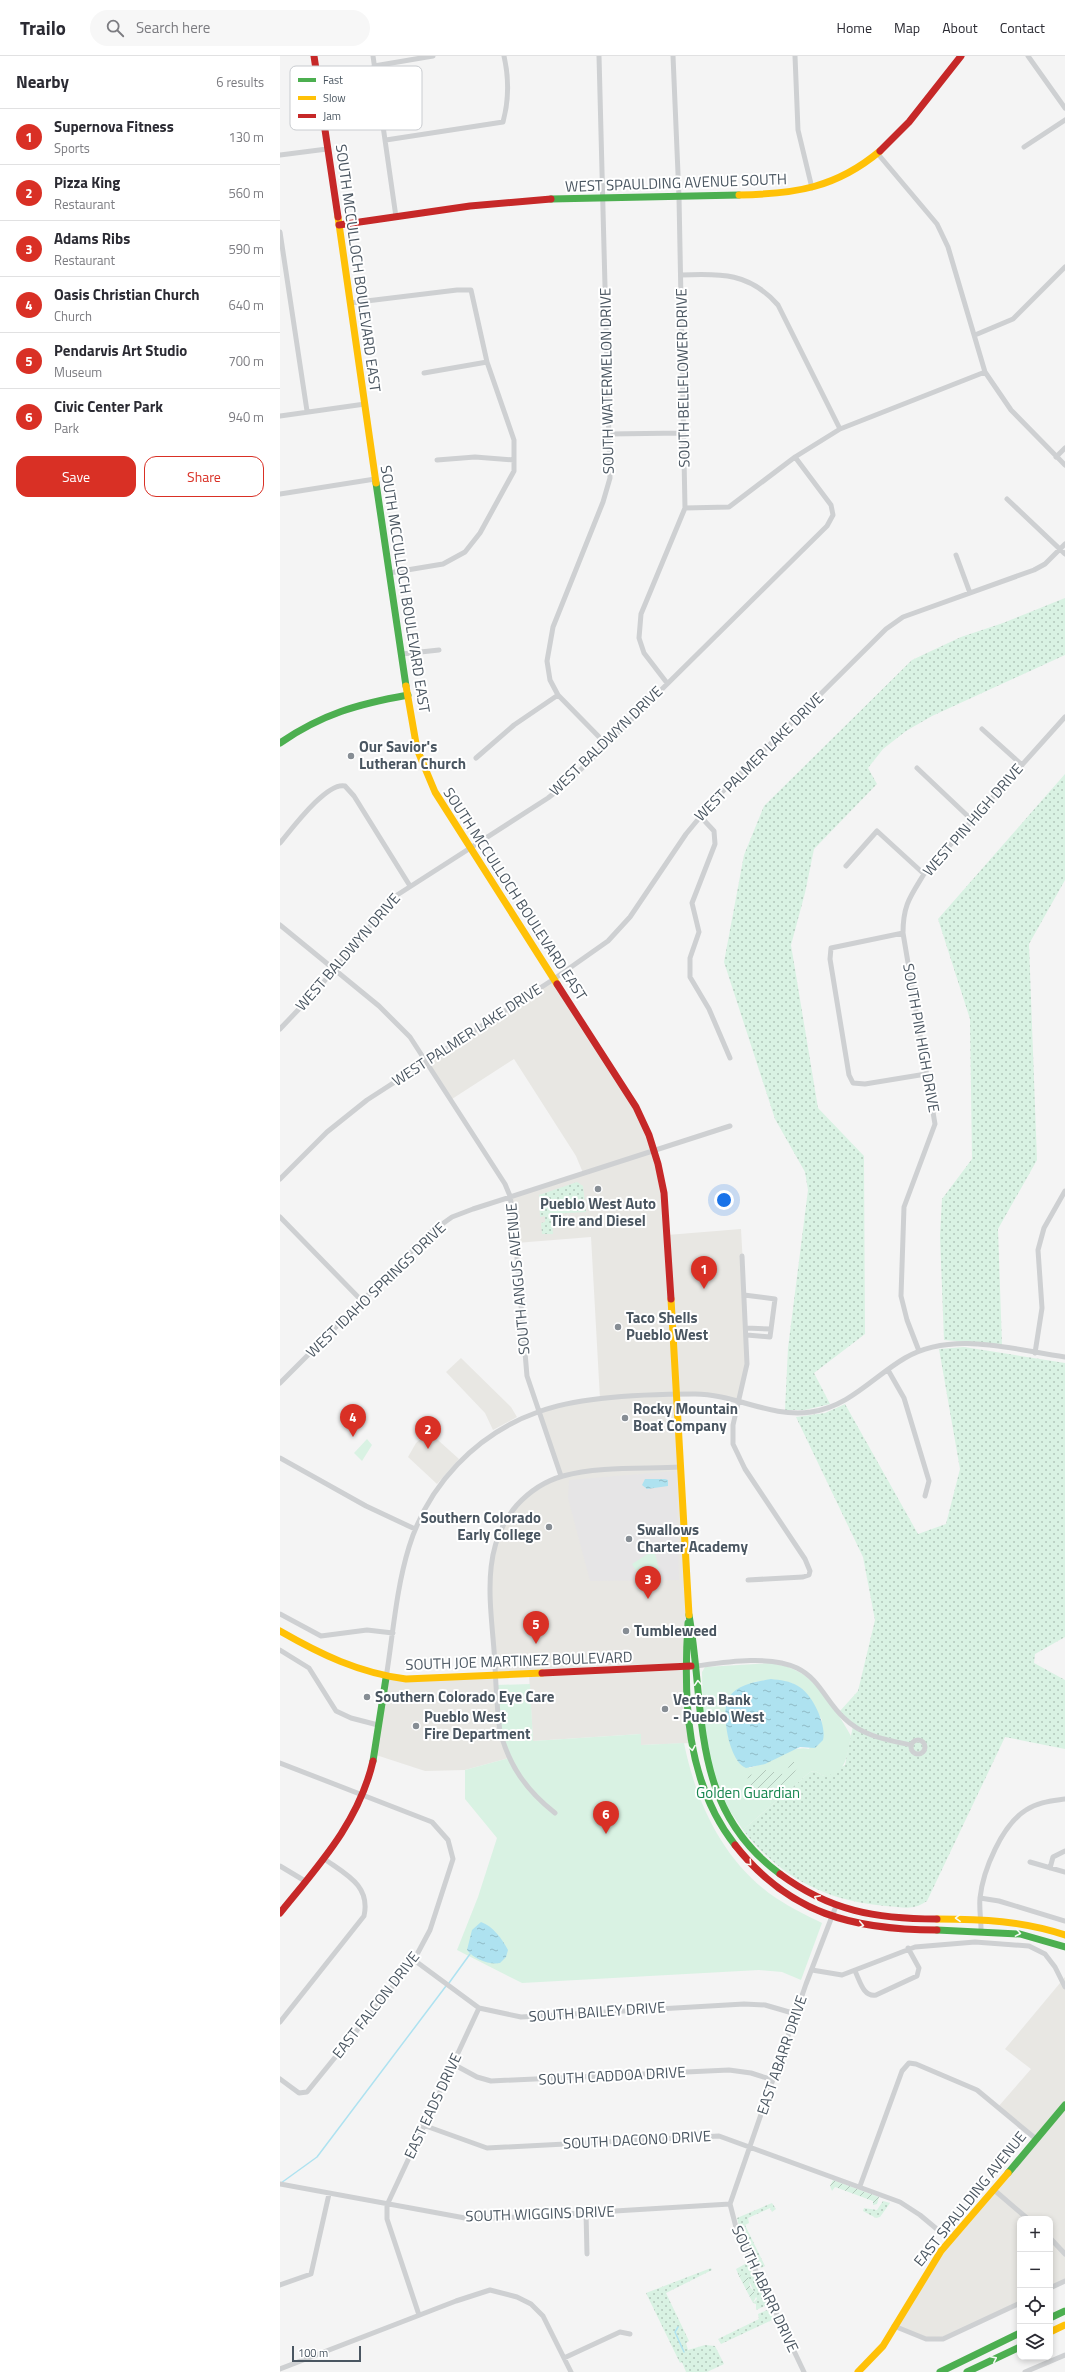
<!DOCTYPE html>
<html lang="en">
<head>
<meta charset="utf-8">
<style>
  :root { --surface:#fff; --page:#f7f7f7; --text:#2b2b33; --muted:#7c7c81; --line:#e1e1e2; --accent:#d93025 }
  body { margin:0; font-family:"Titillium Web",sans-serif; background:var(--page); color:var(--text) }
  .controls { position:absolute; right:12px; bottom:12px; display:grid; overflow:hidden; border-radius:8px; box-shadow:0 2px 6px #0003 }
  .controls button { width:36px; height:36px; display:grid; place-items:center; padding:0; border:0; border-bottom:1px solid var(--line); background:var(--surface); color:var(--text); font:20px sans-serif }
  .scale { position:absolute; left:12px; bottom:10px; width:69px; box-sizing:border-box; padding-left:4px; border:2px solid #4a5661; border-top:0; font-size:11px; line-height:14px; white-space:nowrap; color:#4a5661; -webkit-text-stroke:3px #fff; paint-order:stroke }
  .you { position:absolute; left:444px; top:1144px; width:14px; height:14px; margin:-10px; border:3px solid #fff; border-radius:50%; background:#1a73e8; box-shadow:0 0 0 6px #1a73e833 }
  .badge { display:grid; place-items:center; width:26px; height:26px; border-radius:50%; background:var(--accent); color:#fff; font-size:13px; font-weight:700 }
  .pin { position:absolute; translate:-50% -33px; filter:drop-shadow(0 1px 2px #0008) }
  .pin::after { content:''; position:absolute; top:21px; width:14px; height:12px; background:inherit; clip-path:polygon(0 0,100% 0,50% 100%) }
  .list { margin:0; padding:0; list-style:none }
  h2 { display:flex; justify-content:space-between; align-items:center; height:52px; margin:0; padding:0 16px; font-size:17px }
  h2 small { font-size:13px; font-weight:400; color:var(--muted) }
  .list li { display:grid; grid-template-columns:26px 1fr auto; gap:12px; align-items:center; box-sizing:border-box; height:56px; padding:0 16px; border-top:1px solid var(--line) }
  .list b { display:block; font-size:15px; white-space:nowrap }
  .list p { margin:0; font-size:13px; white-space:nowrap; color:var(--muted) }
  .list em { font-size:13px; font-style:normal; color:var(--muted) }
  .actions { display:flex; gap:8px; padding:12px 16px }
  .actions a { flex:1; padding:9px 0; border:1px solid var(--accent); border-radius:12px; text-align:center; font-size:14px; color:var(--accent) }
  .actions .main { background:var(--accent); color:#fff }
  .icon { flex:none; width:22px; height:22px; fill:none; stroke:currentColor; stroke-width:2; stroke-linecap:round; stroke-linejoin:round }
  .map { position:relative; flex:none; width:785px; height:2316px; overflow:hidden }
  header { display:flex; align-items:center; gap:24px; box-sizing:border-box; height:56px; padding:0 20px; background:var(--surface); border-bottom:1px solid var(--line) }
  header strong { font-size:19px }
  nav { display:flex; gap:22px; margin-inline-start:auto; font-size:14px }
  .search { width:280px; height:36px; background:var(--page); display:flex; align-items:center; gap:10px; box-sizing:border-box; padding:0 14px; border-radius:22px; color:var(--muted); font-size:15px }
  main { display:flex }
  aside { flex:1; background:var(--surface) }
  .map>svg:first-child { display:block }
  .commercial { fill:#e8e7e3 }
  .education { fill:#e6e5e6 }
  .grass { fill:url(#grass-dots) }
  .park { fill:#d9f2e3; fill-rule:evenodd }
  .garden { fill:url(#garden-furrows) }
  .water { fill:url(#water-ripples) }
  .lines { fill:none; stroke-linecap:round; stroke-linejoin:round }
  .stream { stroke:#aee2f0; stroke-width:1.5 }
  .street { stroke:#ced0d2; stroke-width:5 }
  .fast { stroke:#4caf50; stroke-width:7 }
  .slow { stroke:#ffc107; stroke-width:7 }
  .jam { stroke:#c62828; stroke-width:7 }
  .oneway { stroke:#f6fbf6 }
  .poi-dot { fill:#868d94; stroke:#fff; stroke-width:1.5 }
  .labels { text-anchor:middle; stroke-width:4; stroke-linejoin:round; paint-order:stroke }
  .street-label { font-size:15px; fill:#4a5661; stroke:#fff }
  .poi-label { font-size:15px; font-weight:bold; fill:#4a5661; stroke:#fff; text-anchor:start }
  .park-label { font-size:15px; fill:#17864f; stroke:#fff }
  .key { fill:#fff; stroke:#c9ccd0; stroke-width:1 }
  .key-label { font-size:11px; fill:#4a5661 }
</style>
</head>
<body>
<header>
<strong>Trailo</strong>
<div class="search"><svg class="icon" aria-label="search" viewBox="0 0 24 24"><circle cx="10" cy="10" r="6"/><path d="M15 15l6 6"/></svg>Search here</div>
<nav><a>Home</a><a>Map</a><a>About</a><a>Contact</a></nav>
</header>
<main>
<aside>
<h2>Nearby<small>6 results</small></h2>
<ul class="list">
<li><span class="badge">1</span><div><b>Supernova Fitness</b><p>Sports</p></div><em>130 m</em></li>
<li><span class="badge">2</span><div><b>Pizza King</b><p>Restaurant</p></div><em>560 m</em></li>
<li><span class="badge">3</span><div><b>Adams Ribs</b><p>Restaurant</p></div><em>590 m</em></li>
<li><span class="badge">4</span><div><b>Oasis Christian Church</b><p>Church</p></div><em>640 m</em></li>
<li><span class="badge">5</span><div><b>Pendarvis Art Studio</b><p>Museum</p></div><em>700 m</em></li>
<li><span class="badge">6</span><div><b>Civic Center Park</b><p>Park</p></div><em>940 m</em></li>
</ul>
<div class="actions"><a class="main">Save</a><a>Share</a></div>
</aside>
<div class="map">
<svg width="785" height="2316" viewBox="0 0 785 2316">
  <defs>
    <pattern id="grass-dots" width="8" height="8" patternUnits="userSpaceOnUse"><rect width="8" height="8" fill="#d9f2e3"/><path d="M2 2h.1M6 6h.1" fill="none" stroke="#b2c7bb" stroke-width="1.8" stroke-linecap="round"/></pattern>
    <pattern id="garden-furrows" width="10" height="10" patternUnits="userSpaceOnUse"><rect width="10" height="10" fill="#d9f2e3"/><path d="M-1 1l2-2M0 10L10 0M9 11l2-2" fill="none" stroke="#b2c7bb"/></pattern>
    <pattern id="water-ripples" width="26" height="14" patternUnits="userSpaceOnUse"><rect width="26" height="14" fill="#aee2f0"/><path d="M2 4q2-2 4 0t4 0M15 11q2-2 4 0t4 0" fill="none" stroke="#90bac6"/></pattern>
  </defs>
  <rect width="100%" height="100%" fill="#f4f4f4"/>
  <path class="commercial" d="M274 923 350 1041 372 1085 387 1179 461 1173 468 1298 459 1345 443 1341 397 1339 412 1687 361 1689V1678L253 1685 249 1619 216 1620 229 1702 185 1714 145 1715 93 1698 106 1622 216 1620 209 1523 215 1486 241 1444 281 1420 258 1356 320 1343 311 1181 236 1187 230 1140 303 1117 296 1100 234 1003 172 1043 147 1005Z
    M181 1302 231 1351 237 1361 213 1374 205 1357 166 1316Z
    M149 1376 179 1403 157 1428 128 1401 136 1387Z
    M785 1921V2225L770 2232V2163H740V2247L673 2280 654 2284 614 2270 644 2219 755 2083 718 2051 751 2013 725 1993Z"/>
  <path class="education" d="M396 1415 399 1524 310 1525 288 1442 289 1424Z"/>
  <path class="grass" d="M785 542V599L652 660 626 675 603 693 588 712 597 728 534 793 525 837 511 889 538 1052 584 1100 585 1278 534 1317 550 1348 525 1354H505L508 1292 528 1134 525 1116 495 1063 444 906 464 799 484 750 632 604 681 581 723 567Z
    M785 718V824L749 888 757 1104 718 1173 722 1289 664 1284 660 1180 662 1143 692 1103 690 963 658 863Z
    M297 1126 303 1130 306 1156 271 1158 273 1178H262L261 1167 265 1166V1160L260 1161 259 1139Z
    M684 1291 785 1307V1581L755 1598 754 1607 785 1624V1693L725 1681 647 1845C632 1855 624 1851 606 1850 546 1845 501 1822 463 1774L530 1716 535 1715 544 1720 565 1709 573 1670 564 1662 560 1655 578 1635 595 1564 583 1501 516 1361 545 1357 565 1348 638 1478 666 1468 680 1413 659 1293Z
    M603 2145 610 2147 600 2161 596 2162 583 2155 584 2152 597 2154Z
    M492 2147 496 2153 492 2156 490 2152 468 2162 469 2167 465 2169 485 2210 481 2212 460 2174 457 2162Z
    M465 2208 468 2209 486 2247 485 2250 476 2254V2248L473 2247 477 2243C476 2240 467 2220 466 2219L459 2220 456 2213Z
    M431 2212 432 2214 386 2237 409 2285 406 2287 408 2294 425 2289 435 2290 444 2308 427 2316H406L402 2306 400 2307 366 2237Z
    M487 2254 494 2263 441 2288 438 2283 479 2263 478 2258Z"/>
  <path class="park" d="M87 1383 92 1389 82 1405 74 1397Z
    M374 1494 379 1513 360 1521 352 1508Z
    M491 1607C499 1609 508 1610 515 1614 537 1623 560 1660 571 1680 567 1699 567 1718 544 1720L535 1715 530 1716 463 1774C456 1763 447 1752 441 1741 422 1702 423 1658 422 1616L425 1611ZM491 1624C526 1626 526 1637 542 1664L529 1693C512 1688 487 1708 469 1712L474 1626Z
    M250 1628 253 1685 361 1678V1689L404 1687C416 1747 444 1807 496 1842 511 1852 526 1859 542 1867L521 1924 502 1916 479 1914 242 1927 177 1894 198 1841 217 1782 185 1743V1714L229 1702 222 1684 216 1629Z"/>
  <path class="garden" d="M512 1702 516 1703 513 1705 519 1710C513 1716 513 1722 509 1730 500 1744 482 1742 469 1735L467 1731 468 1719 477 1718 485 1714 503 1718 507 1715Z
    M553 2124 599 2141 597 2148 593 2149V2145L555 2131 552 2135 550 2130Z
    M464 2218 469 2222 470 2231 477 2239 473 2247 459 2220Z"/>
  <path class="water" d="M365 1423H385L388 1424V1430L367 1433 362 1429Z
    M491 1623C500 1624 510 1625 518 1630 532 1637 547 1669 543 1684L535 1692 520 1691 485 1708 466 1712C449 1706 440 1655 449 1641 458 1628 476 1626 491 1623Z
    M201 1866C213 1870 222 1883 228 1894L226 1901 220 1907C209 1909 194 1903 187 1894L192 1874Z"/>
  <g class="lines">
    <path class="stream" d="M169 1927 190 1898
      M1 2127 37 2101 166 1930
      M398 2271 395 2276 404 2296"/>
    <path class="street" d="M93 0 116 161
      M319 0 330 422 323 446 273 571 267 605 270 624 278 639 326 688
      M515 0 518 74 532 132
      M748 0 785 52
      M94 10 153 0
      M106 84 223 66C229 44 229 22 224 0
      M744 91 785 64
      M598 98 657 168 668 191 705 316 731 354 785 409
      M0 99 47 93
      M0 176 27 355
      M401 219C441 217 470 217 498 249L560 373
      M70 247 177 234H191L207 306 234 384V415L200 477 185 496 163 508 109 517
      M695 279 733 263 785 211
      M144 317 207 306
      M0 360 85 348
      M328 378 403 377
      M776 401 785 392
      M157 404 195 401 234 404
      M0 438 95 423
      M727 443 785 498
      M405 452 449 451 515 401 560 373 705 316
      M676 499 690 537
      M122 598 159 594
      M387 627 364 597 359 582 361 558 405 452 399 141 393 0
      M702 673 742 709
      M196 702 234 669 278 639
      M637 712 693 765
      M420 760 434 775 435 788 412 847 419 876 410 902V921L429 953 450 1002
      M0 787C11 774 47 725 65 730L74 740 130 830
      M566 810 597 775 644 818
      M0 869 99 950 130 981 225 1128 230 1140 234 1166 247 1320 281 1420
      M623 877 551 892 550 903 569 1019 573 1027 585 1028 646 1018
      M0 973 37 934 114 841 268 742 287 727 547 470 553 459 551 449 515 401
      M0 1123 47 1076 87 1044 274 923 328 885 350 861 406 778 434 744 606 573 623 561 754 514 765 508 785 488
      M0 1161 82 1245
      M462 1200 467 1308 453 1369V1388L465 1413 525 1503 530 1515 529 1519 523 1521 468 1524
      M464 1239 495 1243 490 1281 467 1279
      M466 1272 491 1273
      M639 1295 627 1264 621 1240 624 1151 655 1068 623 877C623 849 630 841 644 818L785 661
      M755 1297 762 1252 758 1194 764 1172 785 1135
      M608 1314 624 1342 649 1425 645 1440
      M0 1327 151 1176 172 1161 193 1153 450 1070
      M0 1402 86 1450 135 1473
      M0 1558 41 1580 87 1574 113 1577
      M0 1594 29 1612 56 1655 71 1662 98 1669
      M417 1610C446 1606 490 1599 517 1612 540 1623 546 1646 564 1662 582 1680 607 1684 631 1689
      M106 1622C113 1579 116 1533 129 1491 148 1429 196 1378 258 1356 300 1340 369 1338 415 1338 455 1338 490 1362 531 1356 569 1351 594 1320 625 1302 673 1274 734 1294 785 1301
      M631 1691a7 7 0 1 1 14 0a7 7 0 1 1-14 0Z
      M0 1707 152 1766 168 1784 173 1803 150 1874 134 1904 27 2036 19 2037 0 2023
      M275 1757C247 1735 229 1710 220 1675 216 1648 216 1621 214 1594 210 1543 201 1490 237 1449 249 1436 265 1425 283 1420 318 1410 364 1413 401 1411
      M750 1806 785 1816
      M0 1810 25 1825
      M770 1812 773 1801 785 1795
      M700 1842 719 1845 785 1865
      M701 1873C701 1863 699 1852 700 1842 703 1814 722 1769 746 1754 758 1746 772 1745 785 1743
      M134 1904 199 1952 241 1961 464 1948 485 1949 516 1958
      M532 1914 562 1919 635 1891 695 1886 749 1890 765 1898 775 1911 785 1931
      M575 1915C580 1925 583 1941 596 1939L637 1920 639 1912 628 1892
      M0 1966 84 1860C91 1829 65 1818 43 1802
      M173 2008 197 2021 211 2025 449 2014 471 2017 493 2024
      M143 2069 207 2092 439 2080 620 2146 640 2159 670 2184
      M0 2128 185 2162H221L450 2148
      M580 2130 622 2015 629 2007 636 2008 697 2034 756 2083
      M713 2133 748 2163
      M306 2157 307 2198
      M770 2182 785 2198
      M0 2229 31 2218 49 2138
      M770 2232 785 2225
      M139 2259 107 2163V2149L199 1952
      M614 2270 646 2283H663L740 2247
      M284 2302 340 2276 350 2278
      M0 2313 176 2245 210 2234 237 2241 251 2248 263 2260 291 2316
      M524 2316 457 2175 450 2148 526 1928 556 1850
      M745 2316 785 2299"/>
    <path class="fast" d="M271 143 459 139
      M96 427 126 630
      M0 687C42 658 78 648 128 639
      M409 1559C426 1655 409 1751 500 1818
      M408 1567C403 1643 406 1727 455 1789
      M93 1705 106 1622
      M657 1874 740 1878 785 1891
      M728 2117 785 2049
      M770 2262 785 2255
      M660 2316 740 2277
      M687 2316 740 2291"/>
    <path class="slow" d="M459 139C515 138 556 132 600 95
      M58 161 96 427
      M126 630 137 693 155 736 277 928
      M391 1243 409 1559
      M0 1575C40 1598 79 1617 126 1623L262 1617
      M657 1863C702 1863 743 1865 785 1879
      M770 2276 785 2269
      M578 2316 603 2290 661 2195 728 2117"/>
    <path class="jam" d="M34 0 58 161
      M600 95 629 66 681 0
      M59 169 190 150 271 143
      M277 928 356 1051 369 1079 378 1108 384 1137 391 1243
      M262 1617 411 1610
      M455 1789C509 1858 574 1874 657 1874
      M500 1818C550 1855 596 1863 657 1863
      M0 1857C38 1810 79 1766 93 1705"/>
  </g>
  <defs><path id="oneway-chevron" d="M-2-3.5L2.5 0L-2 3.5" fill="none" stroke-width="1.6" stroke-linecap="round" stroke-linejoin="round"/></defs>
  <g class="oneway">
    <use href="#oneway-chevron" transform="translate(418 1627) rotate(-94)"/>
    <use href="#oneway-chevron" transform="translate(412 1692) rotate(81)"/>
    <use href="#oneway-chevron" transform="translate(469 1807) rotate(47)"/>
    <use href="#oneway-chevron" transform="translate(537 1842) rotate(-154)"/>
    <use href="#oneway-chevron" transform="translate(678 1862) rotate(179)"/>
    <use href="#oneway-chevron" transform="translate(581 1869) rotate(12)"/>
    <use href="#oneway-chevron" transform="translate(738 1877) rotate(10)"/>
    <use href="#oneway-chevron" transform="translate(714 2303) rotate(-26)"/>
  </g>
  <g class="poi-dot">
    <circle cx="71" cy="700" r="4"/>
    <circle cx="318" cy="1133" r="4"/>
    <circle cx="338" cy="1271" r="4"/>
    <circle cx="345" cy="1362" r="4"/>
    <circle cx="269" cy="1471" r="4"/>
    <circle cx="349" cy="1483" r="4"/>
    <circle cx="346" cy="1575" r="4"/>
    <circle cx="87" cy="1641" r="4"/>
    <circle cx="385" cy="1653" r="4"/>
    <circle cx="136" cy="1670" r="4"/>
  </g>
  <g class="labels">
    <g class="street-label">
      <text transform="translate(396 127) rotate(-2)" y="5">WEST SPAULDING AVENUE SOUTH</text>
      <text transform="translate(78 212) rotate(82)" y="5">SOUTH MCCULLOCH BOULEVARD EAST</text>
      <text transform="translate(403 322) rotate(-91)" y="5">SOUTH BELLFLOWER DRIVE</text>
      <text transform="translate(327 325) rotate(-91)" y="5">SOUTH WATERMELON DRIVE</text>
      <text transform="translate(125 533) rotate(81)" y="5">SOUTH MCCULLOCH BOULEVARD EAST</text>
      <text transform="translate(326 685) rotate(-44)" y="5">WEST BALDWYN DRIVE</text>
      <text transform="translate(479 701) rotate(-45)" y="5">WEST PALMER LAKE DRIVE</text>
      <text transform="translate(693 764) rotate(-49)" y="5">WEST PIN HIGH DRIVE</text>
      <text transform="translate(235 838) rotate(57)" y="5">SOUTH MCCULLOCH BOULEVARD EAST</text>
      <text transform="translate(68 896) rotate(-49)" y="5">WEST BALDWYN DRIVE</text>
      <text transform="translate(187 979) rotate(-33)" y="5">WEST PALMER LAKE DRIVE</text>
      <text transform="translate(641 982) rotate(80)" y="5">SOUTH PIN HIGH DRIVE</text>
      <text transform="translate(238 1223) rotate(-95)" y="5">SOUTH ANGUS AVENUE</text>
      <text transform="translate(96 1234) rotate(-44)" y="5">WEST IDAHO SPRINGS DRIVE</text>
      <text transform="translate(239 1605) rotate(-2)" y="5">SOUTH JOE MARTINEZ BOULEVARD</text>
      <text transform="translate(96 1949) rotate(-52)" y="5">EAST FALCON DRIVE</text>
      <text transform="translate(317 1956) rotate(-4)" y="5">SOUTH BAILEY DRIVE</text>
      <text transform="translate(502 1999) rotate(-71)" y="5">EAST ABARR DRIVE</text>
      <text transform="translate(332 2020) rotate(-3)" y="5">SOUTH CADDOA DRIVE</text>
      <text transform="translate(153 2050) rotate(-65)" y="5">EAST EADS DRIVE</text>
      <text transform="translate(357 2084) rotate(-3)" y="5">SOUTH DACONO DRIVE</text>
      <text transform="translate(690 2143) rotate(-51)" y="5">EAST SPAULDING AVENUE</text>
      <text transform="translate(260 2158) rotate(-2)" y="5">SOUTH WIGGINS DRIVE</text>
      <text transform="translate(485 2233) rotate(65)" y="5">SOUTH ABARR DRIVE</text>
    </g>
    <g class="poi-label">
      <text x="79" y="696">Our Savior's<tspan x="79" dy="17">Lutheran Church</tspan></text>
      <text x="318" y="1153" text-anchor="middle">Pueblo West Auto<tspan x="318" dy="17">Tire and Diesel</tspan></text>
      <text x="346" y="1267">Taco Shells<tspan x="346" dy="17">Pueblo West</tspan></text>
      <text x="353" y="1358">Rocky Mountain<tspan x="353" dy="17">Boat Company</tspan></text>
      <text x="261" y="1467" text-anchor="end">Southern Colorado<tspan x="261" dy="17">Early College</tspan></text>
      <text x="357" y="1479">Swallows<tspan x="357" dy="17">Charter Academy</tspan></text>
      <text x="354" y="1580">Tumbleweed</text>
      <text x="95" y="1646">Southern Colorado Eye Care</text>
      <text x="393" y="1649">Vectra Bank<tspan x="393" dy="17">- Pueblo West</tspan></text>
      <text x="144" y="1666">Pueblo West<tspan x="144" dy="17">Fire Department</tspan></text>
    </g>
    <g class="park-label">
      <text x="468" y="1742">Golden Guardian</text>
    </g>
  </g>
  <rect x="10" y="10" width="132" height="64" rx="6" class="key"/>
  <rect x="18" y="22" width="18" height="4" fill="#4caf50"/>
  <rect x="18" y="40" width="18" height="4" fill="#ffc107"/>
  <rect x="18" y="58" width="18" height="4" fill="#c62828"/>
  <g class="key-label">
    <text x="43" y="28">Fast</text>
    <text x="43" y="46">Slow</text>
    <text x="43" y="64">Jam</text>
  </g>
</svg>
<div class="controls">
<button>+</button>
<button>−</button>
<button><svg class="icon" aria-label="locate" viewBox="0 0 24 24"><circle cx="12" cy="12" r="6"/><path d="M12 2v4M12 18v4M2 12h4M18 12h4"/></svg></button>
<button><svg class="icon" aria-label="layers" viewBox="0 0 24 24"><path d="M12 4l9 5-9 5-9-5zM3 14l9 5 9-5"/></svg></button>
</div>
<div class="scale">100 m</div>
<div class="you"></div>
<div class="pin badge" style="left:424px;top:1233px">1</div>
<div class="pin badge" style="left:148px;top:1393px">2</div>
<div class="pin badge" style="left:368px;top:1543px">3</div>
<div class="pin badge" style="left:73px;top:1381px">4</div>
<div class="pin badge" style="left:256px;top:1588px">5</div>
<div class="pin badge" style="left:326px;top:1778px">6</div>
</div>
</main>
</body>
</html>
